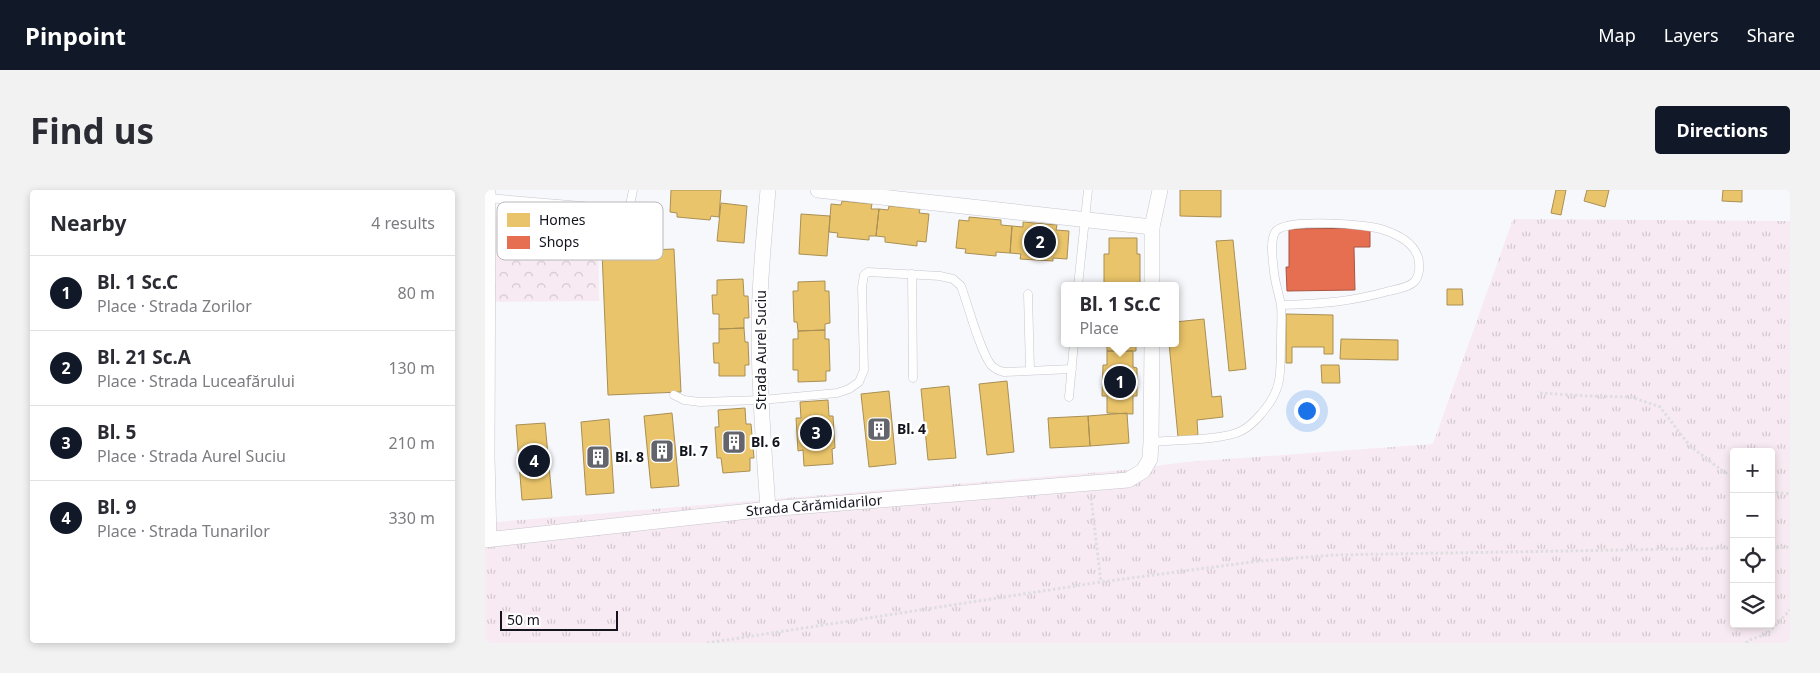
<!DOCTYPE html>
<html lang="en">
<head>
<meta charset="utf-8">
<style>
  :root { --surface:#fff; --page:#f2f2f3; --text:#2b2b33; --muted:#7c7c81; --line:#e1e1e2; --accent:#111827 }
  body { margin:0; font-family:"Noto Sans",sans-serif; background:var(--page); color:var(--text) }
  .controls { position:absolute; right:15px; bottom:15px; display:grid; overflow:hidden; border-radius:5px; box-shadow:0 2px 8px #0003 }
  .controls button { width:45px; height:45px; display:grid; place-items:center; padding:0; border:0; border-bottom:1px solid var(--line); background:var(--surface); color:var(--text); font:25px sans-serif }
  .scale { position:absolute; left:15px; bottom:12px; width:118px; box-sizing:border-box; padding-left:5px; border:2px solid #14141f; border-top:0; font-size:14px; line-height:18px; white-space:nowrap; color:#14141f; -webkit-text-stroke:4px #fff; paint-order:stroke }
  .you { position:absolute; left:821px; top:220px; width:18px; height:18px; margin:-12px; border:4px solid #fff; border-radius:50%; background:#1a73e8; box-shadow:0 0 0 8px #1a73e833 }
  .badge { display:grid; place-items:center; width:32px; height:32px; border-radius:50%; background:var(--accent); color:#fff; font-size:16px; font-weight:700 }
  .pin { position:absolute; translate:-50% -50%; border:2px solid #fff; box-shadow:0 1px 5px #0006 }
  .popup { position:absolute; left:576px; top:92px; width:118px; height:65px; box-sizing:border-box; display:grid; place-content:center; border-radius:5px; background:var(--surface); filter:drop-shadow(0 1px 4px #0005); font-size:16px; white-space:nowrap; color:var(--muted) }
  .popup b { font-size:19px; color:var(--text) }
  .popup::after { content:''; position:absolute; left:50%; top:100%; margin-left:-10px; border:10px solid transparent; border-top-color:var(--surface) }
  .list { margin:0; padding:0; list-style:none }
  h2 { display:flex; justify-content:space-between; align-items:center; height:65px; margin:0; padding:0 20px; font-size:21px }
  h2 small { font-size:16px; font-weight:400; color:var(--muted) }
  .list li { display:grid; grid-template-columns:32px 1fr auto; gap:15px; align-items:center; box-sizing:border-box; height:75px; padding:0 20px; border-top:1px solid var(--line) }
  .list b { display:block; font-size:19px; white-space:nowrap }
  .list p { margin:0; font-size:16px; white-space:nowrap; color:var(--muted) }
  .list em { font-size:16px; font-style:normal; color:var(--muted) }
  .icon { flex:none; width:28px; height:28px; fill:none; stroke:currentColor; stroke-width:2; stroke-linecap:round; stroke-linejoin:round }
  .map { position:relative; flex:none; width:1305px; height:453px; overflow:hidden; border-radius:5px }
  header { display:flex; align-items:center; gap:30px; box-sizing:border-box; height:70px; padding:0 25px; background:var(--accent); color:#fff }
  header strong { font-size:24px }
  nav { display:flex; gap:28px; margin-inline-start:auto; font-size:18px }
  .intro { display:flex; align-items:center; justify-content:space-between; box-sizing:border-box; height:120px; padding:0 30px }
  h1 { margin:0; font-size:35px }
  .button { padding:12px 22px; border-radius:5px; background:var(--accent); color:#fff; font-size:18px; font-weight:700 }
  main { display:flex; gap:30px; padding:0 30px }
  aside { flex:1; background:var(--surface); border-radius:5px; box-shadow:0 2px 8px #0003 }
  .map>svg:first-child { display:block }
  .grass { fill:url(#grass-tufts); fill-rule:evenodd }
  .park { fill:url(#park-crowns) }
  .homes { fill:#e9c46a; stroke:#a98f54 }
  .shops { fill:#e76f51; stroke:#a85442 }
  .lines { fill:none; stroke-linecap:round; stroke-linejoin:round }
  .service-casing { stroke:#c6c6cd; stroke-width:9 }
  .minor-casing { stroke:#c6c6cd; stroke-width:16 }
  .path { stroke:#dedee0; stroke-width:3; stroke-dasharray:2.5 2.5; stroke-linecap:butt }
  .service { stroke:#fefeff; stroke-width:8 }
  .minor { stroke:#fefeff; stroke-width:15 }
  .labels { text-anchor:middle; stroke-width:5; stroke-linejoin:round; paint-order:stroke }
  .street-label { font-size:14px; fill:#14141f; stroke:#fff }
  .poi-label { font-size:14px; font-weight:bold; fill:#14141f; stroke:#fff; text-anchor:start }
  .key { fill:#fff; stroke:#b8b8bc; stroke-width:1 }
  .key-label { font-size:14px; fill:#14141f }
</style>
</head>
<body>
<header>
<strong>Pinpoint</strong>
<nav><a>Map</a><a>Layers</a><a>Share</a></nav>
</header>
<div class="intro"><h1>Find us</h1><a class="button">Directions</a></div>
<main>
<aside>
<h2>Nearby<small>4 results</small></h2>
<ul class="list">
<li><span class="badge">1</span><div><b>Bl. 1 Sc.C</b><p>Place · Strada Zorilor</p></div><em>80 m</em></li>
<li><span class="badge">2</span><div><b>Bl. 21 Sc.A</b><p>Place · Strada Luceafărului</p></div><em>130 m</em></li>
<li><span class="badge">3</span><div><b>Bl. 5</b><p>Place · Strada Aurel Suciu</p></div><em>210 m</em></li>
<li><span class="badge">4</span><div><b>Bl. 9</b><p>Place · Strada Tunarilor</p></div><em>330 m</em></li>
</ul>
</aside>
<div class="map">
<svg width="1305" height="453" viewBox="0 0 1305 453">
  <defs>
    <pattern id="grass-tufts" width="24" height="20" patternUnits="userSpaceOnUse" patternTransform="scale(1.25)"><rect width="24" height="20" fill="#f8eaf2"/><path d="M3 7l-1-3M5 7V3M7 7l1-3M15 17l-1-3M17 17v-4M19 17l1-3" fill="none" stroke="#d4c8cf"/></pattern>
    <pattern id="park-crowns" width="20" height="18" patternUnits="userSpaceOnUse" patternTransform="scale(1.25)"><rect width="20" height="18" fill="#f8eaf2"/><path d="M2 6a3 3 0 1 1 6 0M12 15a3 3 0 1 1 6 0" fill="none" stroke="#d4c8cf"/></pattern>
  </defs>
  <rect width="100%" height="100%" fill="#f7f8fc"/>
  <path class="grass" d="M1028 29 1305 31V453H0V333L640 280 701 272 948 254ZM1249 262H1286V434H1249Z"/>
  <path class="park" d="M11 25 113 34 114 111 7 112Z"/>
  <path class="homes" d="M186 0H236L234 27 226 26 225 30 192 27V23L185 22Z
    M695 0H736V27L695 26Z
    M1071 0H1081L1076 25 1066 23Z
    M1102 0H1124L1120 17 1099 11Z
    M1238 0H1257V12L1237 11Z
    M357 11 387 14 386 19H394L391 46H384V50L352 47 353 43 344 42 346 14 356 15Z
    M236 13 262 16 259 53 232 51Z
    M404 16 435 19 434 23 444 24 441 52 432 51V56L400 52V47L391 46 394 19 403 20Z
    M316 24 345 26 342 66 314 64Z
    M484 27 516 30V35L527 36 525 63 511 62V66L480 63 481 59 471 58 474 30 484 31Z
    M538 32 572 35 571 40 584 41 582 69 568 68V71L535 69 536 64 525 63 527 36 538 37Z
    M624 48H652V64H655V96L619 95V64H624Z
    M748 50 761 179 744 181 731 51Z
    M189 59 196 202 123 205 117 62Z
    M258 89 259 106H263L264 128H259V138L234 139V124H228L227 105H232V90Z
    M340 91V101H344L345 133 340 134V140L313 141 312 132H309L308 101H313V92Z
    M962 99H977L978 115H962Z
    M801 124 848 125V164H839V157H807V173H801Z
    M719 129 727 207 736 206 738 227 712 230 713 245 693 247 684 153H690V132Z
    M259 138 260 152H263L264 175H260V186H234V173H229L228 153H234V139Z
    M340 140V149H344L345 181H341V191L313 192V180H308V149H313V141Z
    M856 149 913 150V170L855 169Z
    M622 153H651V161H622Z
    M622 161H648V177L652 178V206H648V224L622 223V206H617L618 175H622Z
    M836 175H854L855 193H837Z
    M522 191 529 262 502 265 494 194Z
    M464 196 471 268 443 270 436 199Z
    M404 201 411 274 384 277 376 204Z
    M343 210 344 226H348L350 258 347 259 348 274 319 276 318 260 313 261 311 228H316L315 212Z
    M260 218 261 234H266L269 268H265V281L238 283 236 268H232L230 237H234L233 220Z
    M187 223 194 296 166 298 159 226Z
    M642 223 644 253 605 256 603 226Z
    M603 226 605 256 565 258 563 228Z
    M124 229 129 303 101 305 96 232Z
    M60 233 67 308 37 310 31 235Z"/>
  <path class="shops" d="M885 38V57H869L870 100 802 101 801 77H804V39Z"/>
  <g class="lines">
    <g class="service-casing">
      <path id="service" d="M3 8 144 20 148 0
        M120 42V19
        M427 84 428 188
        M593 96 603 0
        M543 104 545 181
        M189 205 199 210 215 212 276 210 352 203 364 199 374 192 379 180 377 97 379 85 383 82 455 86 468 89 476 96C483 115 495 161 506 175 510 179 514 181 519 182L587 179
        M584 207 589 153
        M666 252C688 250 739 250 756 241 764 237 771 230 776 224 799 198 795 182 796 150 796 138 797 127 796 115 794 104 790 93 789 82 788 71 784 50 791 41 802 28 883 34 899 40 913 45 928 52 933 67 935 75 935 86 929 92 923 98 912 99 904 101 865 112 836 114 796 115"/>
    </g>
    <g class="minor-casing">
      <g id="minor">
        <path d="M3 0 2 267 4 349"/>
        <path d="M333 0 667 37"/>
        <path d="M667 96V37L675 0"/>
        <path d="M283 319C279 260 274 200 274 141 274 94 279 47 283 0"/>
        <path id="s1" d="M0 350 283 319 643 290 658 281 665 269 666 252 667 153"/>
      </g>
    </g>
    <path class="path" d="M1055 203 1103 206 1146 207 1175 217 1205 256 1239 282 1249 286
      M1286 302 1305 304
      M606 308 616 392
      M1286 358 1305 357
      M222 453 616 392 774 371 849 365 1249 358
      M1261 453 1264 450 1282 444 1305 420"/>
    <use href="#service" class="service"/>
    <use href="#minor" class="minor"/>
  </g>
  <defs>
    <g id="building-square" transform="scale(1.25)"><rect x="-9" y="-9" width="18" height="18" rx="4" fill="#63646c" stroke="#fff"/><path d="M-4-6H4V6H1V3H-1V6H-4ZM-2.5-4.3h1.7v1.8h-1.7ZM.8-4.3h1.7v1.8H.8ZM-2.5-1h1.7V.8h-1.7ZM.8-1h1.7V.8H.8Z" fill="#fff"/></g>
  </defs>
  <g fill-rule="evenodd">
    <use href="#building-square" x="394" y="239"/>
    <use href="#building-square" x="249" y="252"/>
    <use href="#building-square" x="177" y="261"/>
    <use href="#building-square" x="113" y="267"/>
  </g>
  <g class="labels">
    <g class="street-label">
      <text transform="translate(276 160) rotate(-90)" y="5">Strada Aurel Suciu</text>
      <text dy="5" stroke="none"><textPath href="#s1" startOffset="331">Strada Cărămidarilor</textPath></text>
    </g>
    <g class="poi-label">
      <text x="412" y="244">Bl. 4</text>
      <text x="266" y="257">Bl. 6</text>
      <text x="194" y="266">Bl. 7</text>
      <text x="130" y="272">Bl. 8</text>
    </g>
  </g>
  <rect x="12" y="12" width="166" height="58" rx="8" class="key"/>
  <rect x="22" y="23" width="23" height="14" fill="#e9c46a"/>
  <rect x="22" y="46" width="23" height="13" fill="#e76f51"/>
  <g class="key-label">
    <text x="54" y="35">Homes</text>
    <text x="54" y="57">Shops</text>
  </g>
</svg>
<div class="controls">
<button>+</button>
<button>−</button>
<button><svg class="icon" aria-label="locate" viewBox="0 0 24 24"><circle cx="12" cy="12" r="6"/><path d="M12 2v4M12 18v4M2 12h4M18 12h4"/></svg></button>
<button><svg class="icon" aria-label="layers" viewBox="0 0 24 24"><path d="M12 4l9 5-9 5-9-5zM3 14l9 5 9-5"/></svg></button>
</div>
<div class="scale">50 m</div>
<div class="you"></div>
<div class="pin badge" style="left:635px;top:192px">1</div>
<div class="popup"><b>Bl. 1 Sc.C</b>Place</div>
<div class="pin badge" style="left:555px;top:52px">2</div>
<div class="pin badge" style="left:331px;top:243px">3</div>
<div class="pin badge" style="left:49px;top:271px">4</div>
</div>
</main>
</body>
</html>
